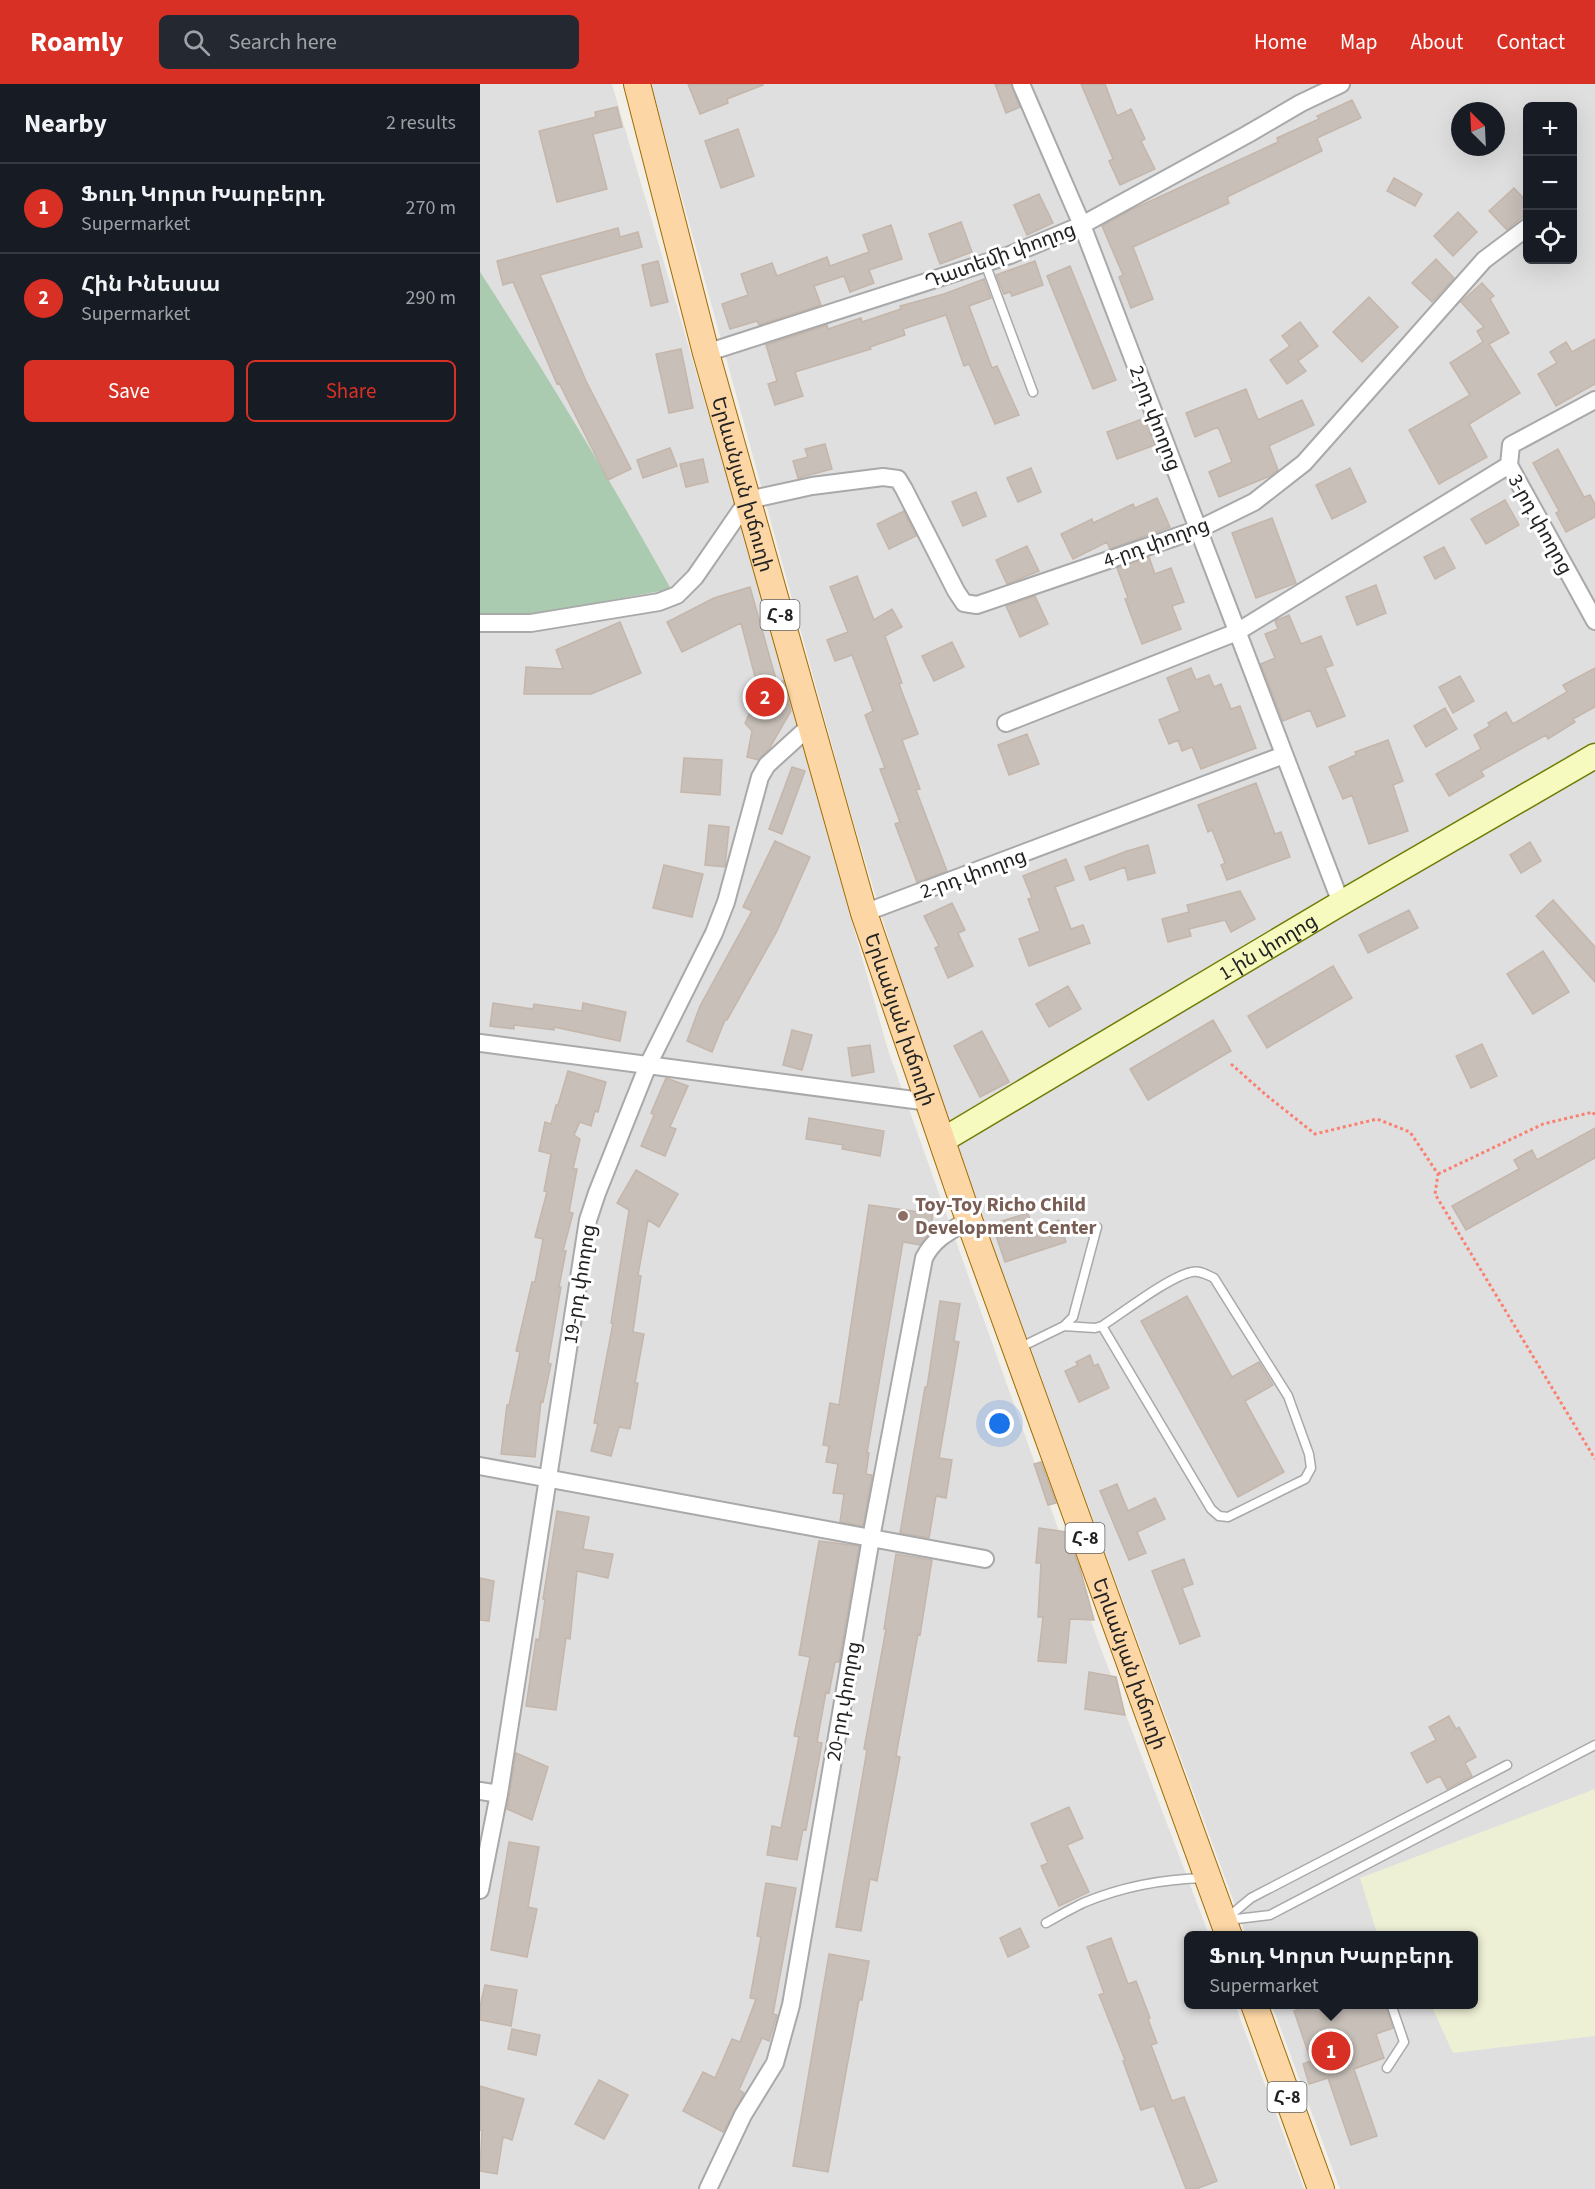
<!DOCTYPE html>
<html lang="en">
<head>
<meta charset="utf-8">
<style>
  :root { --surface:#171b24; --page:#242831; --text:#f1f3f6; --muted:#9ea1a6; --line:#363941; --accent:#d93025 }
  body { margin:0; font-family:"Source Sans 3","Noto Sans Armenian",sans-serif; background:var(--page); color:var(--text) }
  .controls { position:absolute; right:18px; top:18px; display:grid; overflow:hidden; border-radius:9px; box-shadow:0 6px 24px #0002 }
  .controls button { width:54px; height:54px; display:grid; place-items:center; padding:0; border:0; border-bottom:2px solid var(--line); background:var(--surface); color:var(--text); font:30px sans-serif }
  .compass { position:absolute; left:971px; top:18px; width:54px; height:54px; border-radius:50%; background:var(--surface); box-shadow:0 6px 24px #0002; rotate:336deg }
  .you { position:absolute; left:520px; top:1340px; width:21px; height:21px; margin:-15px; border:4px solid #fff; border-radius:50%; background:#1a73e8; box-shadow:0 0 0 9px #1a73e833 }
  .badge { display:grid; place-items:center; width:39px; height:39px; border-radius:50%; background:var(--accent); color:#fff; font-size:20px; font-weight:700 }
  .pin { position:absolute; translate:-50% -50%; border:3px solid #fff; box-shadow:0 2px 6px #0006 }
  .popup { position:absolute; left:704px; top:1847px; width:294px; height:78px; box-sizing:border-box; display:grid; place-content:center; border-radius:9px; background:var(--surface); filter:drop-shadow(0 2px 4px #0005); font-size:20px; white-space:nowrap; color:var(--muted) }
  .popup b { font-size:22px; color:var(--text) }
  .popup::after { content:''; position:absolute; left:50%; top:100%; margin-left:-12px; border:12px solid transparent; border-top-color:var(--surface) }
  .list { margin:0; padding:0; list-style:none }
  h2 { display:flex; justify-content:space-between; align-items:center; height:78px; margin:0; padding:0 24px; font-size:26px }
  h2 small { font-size:20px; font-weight:400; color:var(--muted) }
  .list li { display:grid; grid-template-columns:39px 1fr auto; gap:18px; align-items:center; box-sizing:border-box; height:90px; padding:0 24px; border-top:2px solid var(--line) }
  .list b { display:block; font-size:22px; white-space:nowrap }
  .list p { margin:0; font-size:20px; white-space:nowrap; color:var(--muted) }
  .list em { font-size:20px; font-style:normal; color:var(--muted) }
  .actions { display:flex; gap:12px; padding:18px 24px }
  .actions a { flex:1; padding:14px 0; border:2px solid var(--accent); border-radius:9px; text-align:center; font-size:21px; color:var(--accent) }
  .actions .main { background:var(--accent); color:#fff }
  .icon { flex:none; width:33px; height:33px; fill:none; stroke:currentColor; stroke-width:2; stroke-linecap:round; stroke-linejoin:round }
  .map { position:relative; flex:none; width:1115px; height:2105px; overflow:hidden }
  header { display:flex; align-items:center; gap:36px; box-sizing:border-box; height:84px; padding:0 30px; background:var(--accent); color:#fff }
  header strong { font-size:28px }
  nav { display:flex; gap:33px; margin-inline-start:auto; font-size:21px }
  .search { width:420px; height:54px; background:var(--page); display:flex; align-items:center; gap:15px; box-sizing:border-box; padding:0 21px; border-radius:9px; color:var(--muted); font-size:22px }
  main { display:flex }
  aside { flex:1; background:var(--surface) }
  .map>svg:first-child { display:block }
  .residential { fill:#e0dfdf; fill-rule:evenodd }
  .farmland { fill:#eef0d5 }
  .cemetery { fill:#aacbaf }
  .building { fill:#c7bfb8; stroke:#c4b6ab; stroke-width:1.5 }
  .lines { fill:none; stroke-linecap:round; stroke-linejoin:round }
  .lane-casing { stroke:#a9a9a9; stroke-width:11 }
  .street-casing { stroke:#a9a9a9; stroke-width:20 }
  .secondary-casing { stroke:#707d05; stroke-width:27 }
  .primary-casing { stroke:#a06b00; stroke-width:28 }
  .path { stroke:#fa8072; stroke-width:3; stroke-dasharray:3 3; stroke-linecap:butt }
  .lane { stroke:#fff; stroke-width:8 }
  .street { stroke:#fff; stroke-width:16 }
  .secondary { stroke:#f7fabf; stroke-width:24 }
  .primary { stroke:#fcd6a4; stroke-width:26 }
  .education-dot { fill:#8d6e63; stroke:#fff; stroke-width:2 }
  .labels { text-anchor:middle; stroke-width:6; stroke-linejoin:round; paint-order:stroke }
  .shield { fill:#fff; stroke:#646464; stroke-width:1.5 }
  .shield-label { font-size:18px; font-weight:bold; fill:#222 }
  .street-label { font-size:20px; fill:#222; stroke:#fff }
  .education-label { font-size:20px; font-weight:bold; fill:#785e54; stroke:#fff; text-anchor:start }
</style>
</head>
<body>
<header>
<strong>Roamly</strong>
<div class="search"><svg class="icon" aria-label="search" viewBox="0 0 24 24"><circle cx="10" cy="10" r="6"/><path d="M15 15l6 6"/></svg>Search here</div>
<nav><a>Home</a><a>Map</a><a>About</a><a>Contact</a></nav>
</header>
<main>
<aside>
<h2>Nearby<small>2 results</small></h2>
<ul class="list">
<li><span class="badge">1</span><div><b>Ֆուդ Կորտ Խարբերդ</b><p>Supermarket</p></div><em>270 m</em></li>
<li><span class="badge">2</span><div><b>Հին Ինեսսա</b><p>Supermarket</p></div><em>290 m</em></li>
</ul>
<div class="actions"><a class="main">Save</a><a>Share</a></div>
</aside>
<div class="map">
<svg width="1115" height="2105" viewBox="0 0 1115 2105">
  <rect width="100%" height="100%" fill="#f2efe9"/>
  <path class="residential" d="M0 0H132L249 401 408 966 617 1554 729 1851 708 1852V1920L755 1921 824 2105H0Z
    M171 0H1115V2105H860L792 1921 994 1920V1852L766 1851 447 983 369 723ZM1048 22H1092V176H1048ZM980 27H1016V63H980Z"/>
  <path class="farmland" d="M1115 1705V1952L973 1969 951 1921 994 1920V1852L901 1851 896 1846 880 1794Z"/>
  <path class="cemetery" d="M0 188C67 291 131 397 191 505L41 533H0Z"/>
  <path class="building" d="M208 0H282L283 1 247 15 248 19 220 30Z
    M515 0H531L540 23 526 29Z
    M601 0H625L637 32 651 25 665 55 661 57 675 85 640 101 629 77 633 75Z
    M872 16 881 34 837 54 842 67 747 113 749 119 653 163 673 215 651 224 639 193 643 191 622 142 651 126 798 58 797 54 839 35 837 32Z
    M137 23 142 43 113 50 127 105 77 118 59 47 116 33 115 28Z
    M258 45 274 92 241 104 225 57Z
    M914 94 942 110 935 122 907 107Z
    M1034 104 1047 118V129L1027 146 1009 127Z
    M559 110 573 139 547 151 534 121Z
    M978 128 997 148 973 172 954 152Z
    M481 138 492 168 460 180 449 150Z
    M411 141 422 175 389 186 394 199 370 208 364 192 334 202 341 221 279 241 277 237 250 245 242 220 268 211 261 190 292 179 297 192 347 173 350 182 389 168 383 151Z
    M138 144 140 153 158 148 162 163 60 191 106 297 151 385 128 396 79 299 77 300 33 198 23 201 17 177Z
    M956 175 974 194 952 218 932 199Z
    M178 177 188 218 171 222 162 181Z
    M555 177 563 201 532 212 530 208 524 210 516 191Z
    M590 182 636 296 613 305 567 192Z
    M504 195 511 214 489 222 512 284 517 282 539 331 515 340 489 280 484 282 466 231 423 245 425 251 390 263 391 265 315 288 323 312 295 321 288 300 297 297 286 261 347 241 348 245 381 234 382 238 421 225 420 222 464 210Z
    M1002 199 1014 212 1010 215 1029 249 1009 260 1040 309 989 340 1007 373 959 400 929 346 990 311 970 279 1003 258 997 247 1004 243 981 218Z
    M889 213 918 243 882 278 853 248Z
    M820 238 838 262 818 277 826 287 807 300 790 276 810 262 802 252Z
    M1115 255V300L1076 322 1058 290 1077 279 1070 268 1086 258 1092 268Z
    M201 265 213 324 189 329 176 270Z
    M766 305 778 336 822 316 834 341 789 362 798 386 790 392 739 413 729 388 752 378 738 343 715 353 706 329Z
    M665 334 675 361 637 375 627 348Z
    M345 360 352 385 318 394 313 377 328 373 325 365Z
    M190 364 197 382 163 394 157 376Z
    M1078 365 1104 413 1110 411 1115 420V433L1086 448 1076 429 1079 427 1053 379Z
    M223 375 228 398 206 403 200 380Z
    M551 384 561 408 538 418 527 394Z
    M870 384 886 418 852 435 836 401Z
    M496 408 506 432 483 442 472 418Z
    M677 414 690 443 630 465 627 458 593 475 581 450 612 435 613 439 653 420 655 424Z
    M1025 416 1039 441 1006 460 991 435Z
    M424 427 436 452 409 465 397 440Z
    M792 434 816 499 776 514 752 449Z
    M547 462 559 487 527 500 516 476Z
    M964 463 975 484 955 495 944 473Z
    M669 473 675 490 691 484 704 518 692 522 701 545 662 560 645 515 648 514 637 484Z
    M377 492 394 536 412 525 422 543 405 552 422 599 419 600 438 650 422 656 440 705 436 706 467 787 437 798 415 740 420 738 400 685 405 684 385 631 393 627 372 571 355 577 347 556 368 548 350 503Z
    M896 501 906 529 877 541 866 513Z
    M270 503 297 599 303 597 311 627 289 665 278 676 267 673 272 647 265 639 279 608 261 539 202 568 187 538 234 514Z
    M555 512 568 540 540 553 526 522Z
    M809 531 821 560 841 552 853 581 845 584 865 632 837 643 830 626 803 637 781 580 795 574 785 550 798 545 795 537Z
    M140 538 161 589 111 610H44L46 583 83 585 76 566Z
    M472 558 484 583 454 597 442 572Z
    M711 584 716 596 729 591 734 603 741 600 751 625 760 622 776 664 721 685 712 663 702 667 698 656 689 660 679 636 700 627 687 594Z
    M1115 584V623L1093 635 1095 638 1068 655 1066 651 1001 687 1004 692 969 712 956 690 1001 665 994 651 1010 642 1008 639 1026 628 1033 640 1087 608 1083 601Z
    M980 592 994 617 973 629 959 603Z
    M965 624 977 645 946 663 934 642Z
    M547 650 559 680 529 691 518 661Z
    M908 656 923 697 913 701 928 747 889 760 872 711 863 715 849 683 876 671 875 668Z
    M204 674 242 676 240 711 201 708Z
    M312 683 325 687 302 750 289 745Z
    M776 699 795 750 801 748 810 773 747 796 741 781 745 779 732 746 728 748 718 721Z
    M229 741 249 743 245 783 225 781Z
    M295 757 330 773 297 847 247 936H245L232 968 207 957 220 922 272 827 263 823Z
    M1050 758 1061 777 1041 789 1030 771Z
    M668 761 675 789 648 796 645 783 610 796 605 783 647 767Z
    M586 775 594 796 575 803 591 845 603 841 610 859 549 882 539 855 560 847 548 815 552 814 543 792Z
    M184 781 223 790 212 833 173 824Z
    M760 807 775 835 751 848 745 836 709 845 711 852 688 858 682 835 709 828 707 821Z
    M1073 816 1115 863V898L1056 832Z
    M472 819 485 846 478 849 493 882 468 894 455 864 459 862 444 832Z
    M929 826 938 844 888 869 879 851Z
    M1063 867 1089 908 1053 930 1027 890Z
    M853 882 872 914 787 964 768 932Z
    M588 902 601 925 569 943 556 920Z
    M13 919 53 925 54 920 102 927 103 919 146 928 140 957 74 943V946L34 941V945L10 942Z
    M733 936 751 967 668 1016 650 985Z
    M312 946 332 951 322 986 303 981Z
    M502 947 529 998 500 1013 474 962Z
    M1002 960 1017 992 991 1004 976 972Z
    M390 961 394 988 372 992 368 964Z
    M88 987 126 998 118 1028 115 1027 111 1042 100 1038 94 1051 100 1055 93 1085H97L89 1128 93 1129 83 1167H86L79 1203H81L68 1279 71 1280 63 1318 61 1317 55 1373 21 1370 27 1321H29L40 1268 36 1267 52 1198H55L63 1155 55 1153 67 1108 64 1107 71 1070 59 1067 65 1038 71 1040 76 1021H78Z
    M186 994 208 1002 190 1043 196 1045 185 1072 161 1062 174 1031 171 1029Z
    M329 1034 404 1047 400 1072 362 1065 363 1061 326 1055Z
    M1115 1044V1074L986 1146 972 1122 1039 1085 1034 1076 1052 1066 1057 1076Z
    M156 1086 198 1110 179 1143 168 1136 158 1191 161 1192 153 1248 164 1250 155 1299H158L150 1345 139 1343 131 1372 111 1367 118 1340 114 1339 133 1239H131L149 1126 137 1119Z
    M389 1121 453 1130 450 1149 440 1161 423 1158 387 1369H389L386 1390 392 1391 383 1442 360 1438 364 1410 353 1409 358 1380 346 1378 349 1362 343 1361 350 1319 359 1321Z
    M548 1129 553 1145 579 1136 586 1158 525 1178 512 1140Z
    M707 1212 752 1293 779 1278 793 1301 765 1317 804 1388 758 1413 661 1237Z
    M460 1217 480 1220 474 1257 479 1258 459 1374 472 1376 466 1414 456 1412 449 1454 420 1449 445 1303H447Z
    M610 1271 614 1282 618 1280 629 1304 599 1318 585 1287 598 1281 596 1278Z
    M561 1378 576 1419 568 1421 554 1380Z
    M637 1400 648 1427 675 1414 685 1435 657 1448 666 1469 649 1476 620 1407Z
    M77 1427 109 1433 103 1465 133 1470 128 1494 97 1487 90 1555 86 1554 76 1626 46 1622 56 1555 59 1556 65 1515H63Z
    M559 1444 586 1448 600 1485 614 1536 590 1535 586 1579 558 1577 563 1533H558L561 1479H556Z
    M339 1457 379 1462 359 1578H355L349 1609 346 1608 337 1658 342 1659 326 1746 323 1745 317 1776 287 1771 292 1742 301 1744 319 1653 314 1652 330 1573 319 1571Z
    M416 1470 452 1476 440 1551 438 1550 416 1672 420 1673 397 1797 390 1795 381 1847 356 1843 387 1666 384 1665 406 1545H404Z
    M704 1475 713 1500 702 1504 720 1552 700 1560 672 1487Z
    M0 1494 14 1497 9 1537 0 1536Z
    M609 1588 636 1593 645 1631 605 1625Z
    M969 1632 976 1645 979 1643 996 1673 985 1679 992 1692 967 1705 960 1692 947 1699 931 1669 956 1656 949 1643Z
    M36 1669 68 1683 52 1736 27 1725Z
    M589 1723 603 1754 587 1761 609 1808 579 1822 561 1782 568 1779 551 1740Z
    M29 1758 59 1763 48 1823 57 1825 47 1873 11 1866Z
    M286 1799 316 1804 293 1930 297 1931 289 1957 282 1954 259 2006 264 2009 243 2048 203 2027 223 1988 235 1994 252 1955 260 1958 276 1915 270 1914 281 1853 277 1852Z
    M540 1844 549 1863 528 1873 520 1854Z
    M631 1854 648 1900 656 1897 670 1934 668 1935 677 1959 671 1961 692 2017 704 2013 737 2097 716 2105H706L674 2022 661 2026 643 1977 645 1976 619 1911 624 1909 607 1863Z
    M349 1870 389 1877 382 1916H379L348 2088 313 2082Z
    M5 1901 37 1906 31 1942 0 1936V1922Z
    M831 1920H905L913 1944 896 1950 904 1974 874 1985 897 2052 871 2061 848 1994 829 2000 823 1980 831 1977 814 1927Z
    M32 1945 60 1951 56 1971 28 1965Z
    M119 1996 148 2011 124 2055 95 2040Z
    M0 2002 44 2015 32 2056 23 2053 17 2090 0 2087 2 2047 0 2046Z"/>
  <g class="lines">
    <g class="lane-casing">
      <path id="lane" d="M505 179 553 308
        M584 1242 615 1244 622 1242C644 1228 690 1192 712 1188 720 1186 727 1191 734 1194L808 1312 829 1370 831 1384 825 1395 748 1433 739 1432 731 1425 622 1242
        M539 1264 584 1242 593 1233 617 1143
        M747 1834 771 1814 1027 1681
        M748 1836 790 1831 1115 1661
        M566 1839C578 1832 591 1825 603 1819 641 1803 684 1795 725 1794
        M907 1984 924 1958 911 1920"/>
    </g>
    <g class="street-casing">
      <path id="street" d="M541 0 602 141 861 819
        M226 269 530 171 602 141 768 50 821 19 861 0
        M1115 316 1031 361 1029 381 1115 537
        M0 539H51L179 518 197 511 215 493 268 416 332 402 403 393 418 395 424 405 476 507 484 519 497 521 719 445 774 418 824 379 1004 176 1048 143
        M526 639 757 548 1029 381
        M384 829 804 671
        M0 959 449 1018
        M0 1382 505 1475
        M0 1707 19 1710
        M0 1806 19 1710 108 1136 117 1109 168 981 234 849 246 818 280 693 287 681 331 641
        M228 2105 263 2031 295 1979 311 1921 391 1454 444 1174C455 1153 469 1148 489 1136"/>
    </g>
    <g class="secondary-casing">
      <g id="secondary">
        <path id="s1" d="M463 1056 861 819 1115 672"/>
      </g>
    </g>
    <g class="primary-casing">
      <g id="primary">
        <path id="s2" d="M157 0 226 269 384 829 489 1136 749 1852"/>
        <path d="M774 1920 841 2105"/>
      </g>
    </g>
    <path class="path" d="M751 980 786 1011 835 1050 897 1035 930 1048 958 1090 955 1110 1115 1375
      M958 1090 1063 1040 1113 1028 1115 1032"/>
    <use href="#lane" class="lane"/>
    <use href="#street" class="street"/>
    <use href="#secondary" class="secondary"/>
    <use href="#primary" class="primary"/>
  </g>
  <circle class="education-dot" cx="423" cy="1132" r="6"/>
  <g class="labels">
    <g class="shield">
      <rect x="280.5" y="516" width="39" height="30" rx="4.5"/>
      <rect x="585.5" y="1439" width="39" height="30" rx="4.5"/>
      <rect x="787.5" y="1998" width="39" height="30" rx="4.5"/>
    </g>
    <g class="shield-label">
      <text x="300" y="537">Հ-8</text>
      <text x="605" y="1460">Հ-8</text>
      <text x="807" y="2019">Հ-8</text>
    </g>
    <g class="street-label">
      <text transform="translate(520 171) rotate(-20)" y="7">Դատեմի փողոց</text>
      <text transform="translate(676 334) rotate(69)" y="7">2-րդ փողոց</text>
      <text dy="7" stroke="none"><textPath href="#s2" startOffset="414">Երևանյան խճուղի</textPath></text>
      <text transform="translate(1061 440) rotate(61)" y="7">3-րդ փողոց</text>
      <text transform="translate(676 458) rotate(-20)" y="7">4-րդ փողոց</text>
      <text transform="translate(493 789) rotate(-20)" y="7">2-րդ փողոց</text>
      <text dy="7" stroke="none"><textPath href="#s1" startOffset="378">1-ին փողոց</textPath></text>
      <text dy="7" stroke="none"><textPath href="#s2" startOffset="972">Երևանյան խճուղի</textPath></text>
      <text transform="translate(99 1200) rotate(-81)" y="7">19-րդ փողոց</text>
      <text dy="7" stroke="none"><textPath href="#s2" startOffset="1656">Երևանյան խճուղի</textPath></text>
      <text transform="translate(363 1617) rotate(-80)" y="7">20-րդ փողոց</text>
    </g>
    <g class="education-label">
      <text x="435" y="1127">Toy-Toy Richo Child<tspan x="435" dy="23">Development Center</tspan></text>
    </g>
  </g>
</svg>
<div class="controls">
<button>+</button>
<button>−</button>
<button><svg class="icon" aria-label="locate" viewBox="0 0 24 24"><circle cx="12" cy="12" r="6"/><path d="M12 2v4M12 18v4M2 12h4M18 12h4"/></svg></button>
</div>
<svg class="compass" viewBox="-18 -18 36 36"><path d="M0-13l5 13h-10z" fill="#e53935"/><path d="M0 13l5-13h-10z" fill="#9ea1a6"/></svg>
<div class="you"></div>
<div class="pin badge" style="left:851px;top:1967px">1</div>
<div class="popup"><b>Ֆուդ Կորտ Խարբերդ</b>Supermarket</div>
<div class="pin badge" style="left:285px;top:613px">2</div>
</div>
</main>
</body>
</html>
